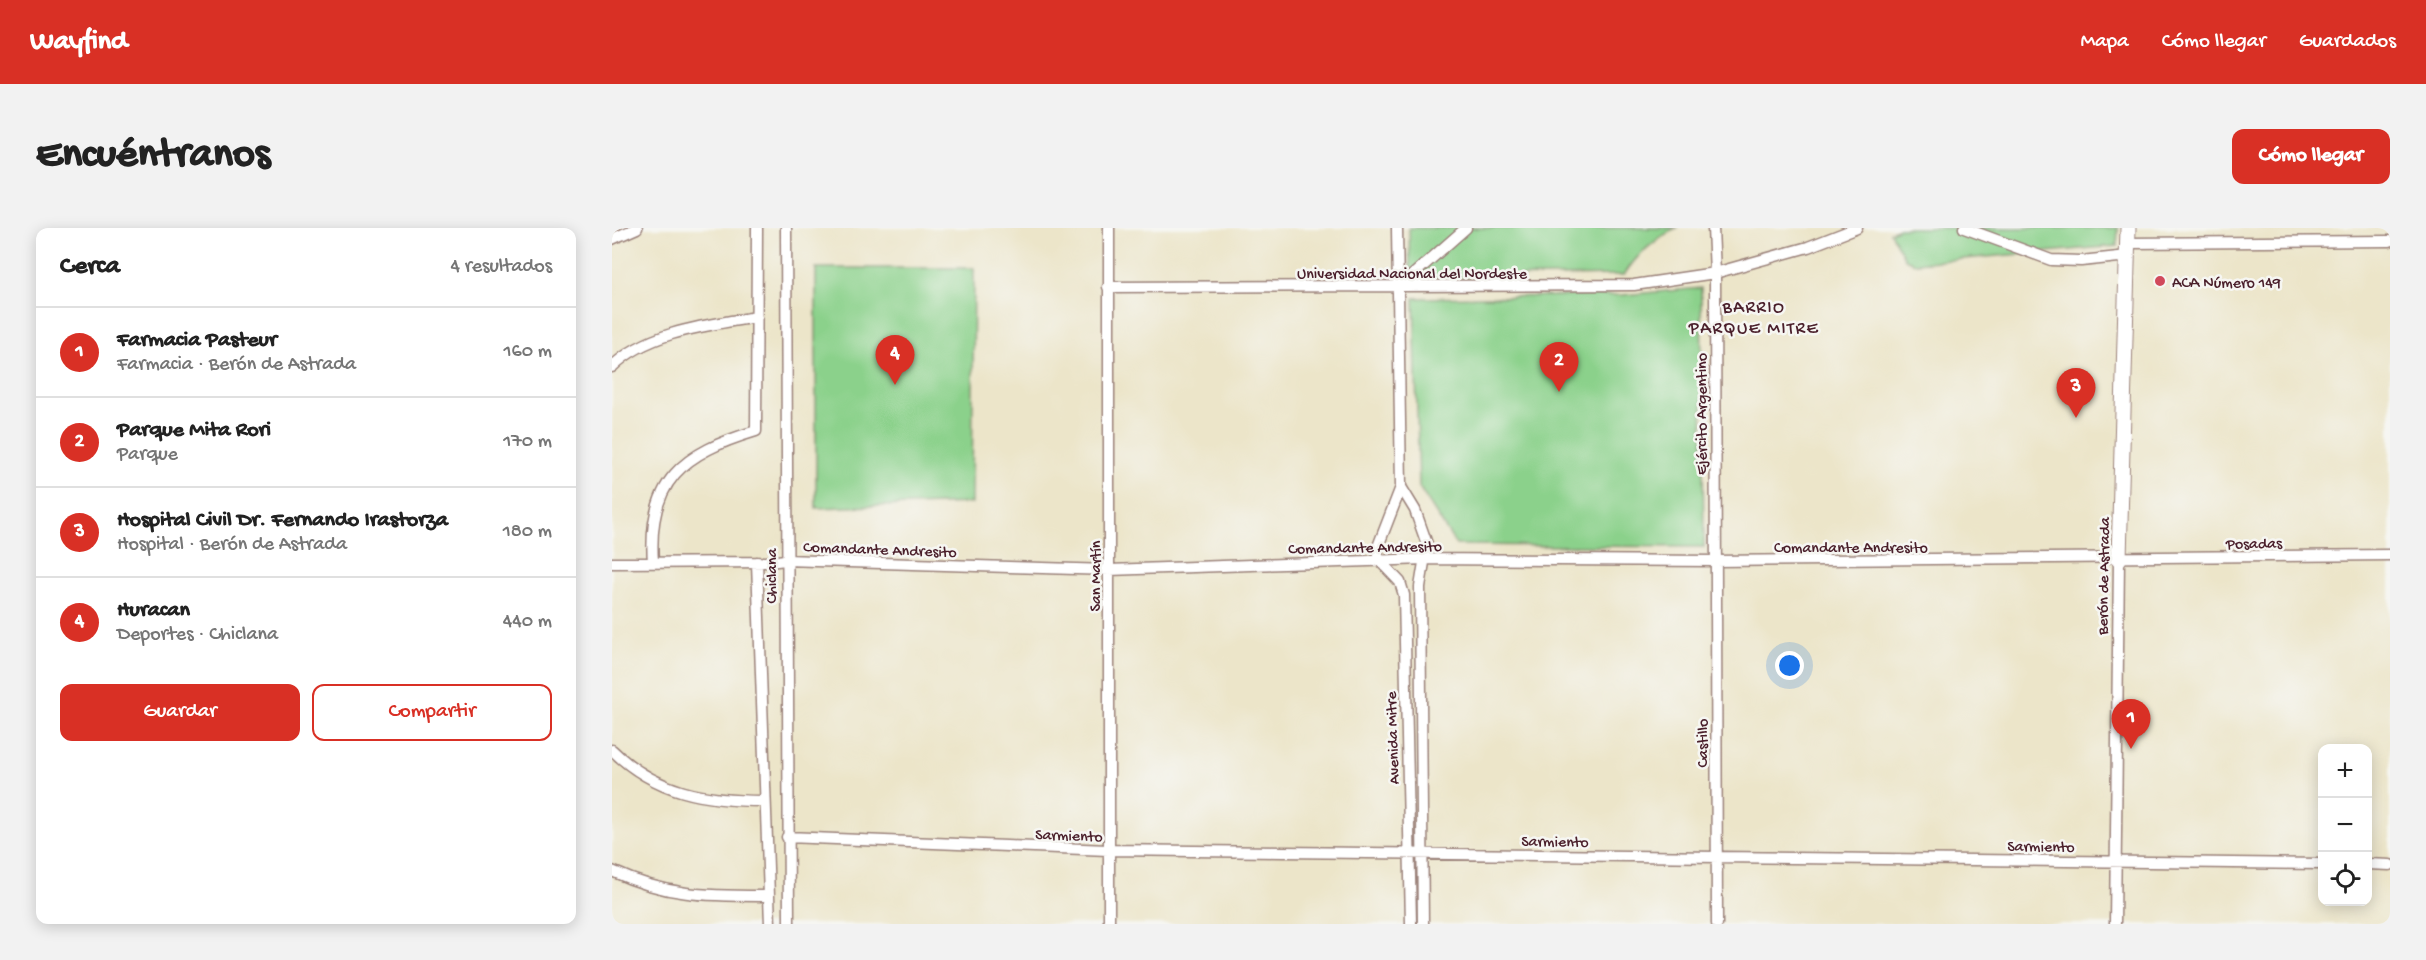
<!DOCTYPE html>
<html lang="es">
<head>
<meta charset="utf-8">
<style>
  :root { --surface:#fff; --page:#f2f2f2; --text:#222; --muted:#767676; --line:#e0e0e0; --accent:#d93025 }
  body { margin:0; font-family:"Gochi Hand",sans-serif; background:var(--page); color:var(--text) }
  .controls { position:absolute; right:18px; bottom:18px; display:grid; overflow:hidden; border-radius:12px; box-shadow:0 3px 15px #0003 }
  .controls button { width:54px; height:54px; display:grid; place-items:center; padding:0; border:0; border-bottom:2px solid var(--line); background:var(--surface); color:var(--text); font:30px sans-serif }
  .you { position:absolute; left:1178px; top:438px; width:21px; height:21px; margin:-15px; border:4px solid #fff; border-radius:50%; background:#1a73e8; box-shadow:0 0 0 9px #1a73e833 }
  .badge { display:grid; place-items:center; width:39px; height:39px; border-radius:50%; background:var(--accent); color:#fff; font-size:20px; font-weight:700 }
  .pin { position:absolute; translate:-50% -50px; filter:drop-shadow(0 2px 3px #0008) }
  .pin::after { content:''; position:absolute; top:32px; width:21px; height:18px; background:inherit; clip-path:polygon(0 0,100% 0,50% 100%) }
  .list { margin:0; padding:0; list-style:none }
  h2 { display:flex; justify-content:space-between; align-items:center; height:78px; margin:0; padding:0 24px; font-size:26px }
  h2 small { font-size:20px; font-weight:400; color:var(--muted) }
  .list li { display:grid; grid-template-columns:39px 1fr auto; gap:18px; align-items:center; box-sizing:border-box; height:90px; padding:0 24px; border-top:2px solid var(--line) }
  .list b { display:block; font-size:22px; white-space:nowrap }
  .list p { margin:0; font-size:20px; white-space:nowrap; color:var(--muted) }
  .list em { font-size:20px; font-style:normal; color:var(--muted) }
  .actions { display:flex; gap:12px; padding:18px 24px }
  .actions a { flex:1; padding:14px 0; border:2px solid var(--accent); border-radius:12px; text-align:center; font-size:21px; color:var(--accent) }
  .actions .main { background:var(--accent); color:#fff }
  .icon { flex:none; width:33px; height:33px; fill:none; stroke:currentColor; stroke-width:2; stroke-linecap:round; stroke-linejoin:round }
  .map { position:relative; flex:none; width:1778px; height:696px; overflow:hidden; border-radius:12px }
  header { display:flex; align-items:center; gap:36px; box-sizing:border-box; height:84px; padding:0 30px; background:var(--accent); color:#fff }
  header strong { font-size:28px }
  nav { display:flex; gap:33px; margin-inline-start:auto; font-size:21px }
  .intro { display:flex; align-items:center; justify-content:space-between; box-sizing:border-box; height:144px; padding:0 36px }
  h1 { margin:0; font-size:42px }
  .button { padding:15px 27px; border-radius:12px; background:var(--accent); color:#fff; font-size:21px; font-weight:700 }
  main { display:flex; gap:36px; padding:0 36px }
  aside { flex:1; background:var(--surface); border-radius:12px; box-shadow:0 3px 15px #0003 }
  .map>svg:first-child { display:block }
  .green { fill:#8bd18b; stroke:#6a785b; stroke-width:1.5 }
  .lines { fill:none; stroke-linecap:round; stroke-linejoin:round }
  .street-casing { stroke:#9b827a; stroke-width:13 }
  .secondary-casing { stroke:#9b827a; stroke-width:17 }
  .street { stroke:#fff; stroke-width:10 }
  .secondary { stroke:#fff; stroke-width:15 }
  .poi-dot { fill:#d1495b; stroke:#f6f6f2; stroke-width:2 }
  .labels { text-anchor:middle; stroke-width:5; stroke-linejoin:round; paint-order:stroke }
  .street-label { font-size:16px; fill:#4a1f2b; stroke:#f6f6f2 }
  .poi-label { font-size:16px; fill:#4a1f2b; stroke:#f6f6f2; text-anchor:start }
  .neighbourhood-label { font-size:18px; letter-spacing:1.5px; fill:#4a1f2b; stroke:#f6f6f2 }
</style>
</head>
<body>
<header>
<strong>Wayfind</strong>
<nav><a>Mapa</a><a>Cómo llegar</a><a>Guardados</a></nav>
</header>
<div class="intro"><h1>Encuéntranos</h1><a class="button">Cómo llegar</a></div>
<main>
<aside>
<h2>Cerca<small>4 resultados</small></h2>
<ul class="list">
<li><span class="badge">1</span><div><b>Farmacia Pasteur</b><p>Farmacia · Berón de Astrada</p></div><em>160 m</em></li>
<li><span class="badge">2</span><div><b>Parque Mita Rori</b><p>Parque</p></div><em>170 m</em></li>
<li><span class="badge">3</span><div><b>Hospital Civil Dr. Fernando Irastorza</b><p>Hospital · Berón de Astrada</p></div><em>180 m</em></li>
<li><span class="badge">4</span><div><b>Huracan</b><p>Deportes · Chiclana</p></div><em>440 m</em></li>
</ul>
<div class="actions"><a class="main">Guardar</a><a>Compartir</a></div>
</aside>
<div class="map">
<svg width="1778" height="696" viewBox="0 0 1778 696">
  <rect width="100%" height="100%" fill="#f6f6f2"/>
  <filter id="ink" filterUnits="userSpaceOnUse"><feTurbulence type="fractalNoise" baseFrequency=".0167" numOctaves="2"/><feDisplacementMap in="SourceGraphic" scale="12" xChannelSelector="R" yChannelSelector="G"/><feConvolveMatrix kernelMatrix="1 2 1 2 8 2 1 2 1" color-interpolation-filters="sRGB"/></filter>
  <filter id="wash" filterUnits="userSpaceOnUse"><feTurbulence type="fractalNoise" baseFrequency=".008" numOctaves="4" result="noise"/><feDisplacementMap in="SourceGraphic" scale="24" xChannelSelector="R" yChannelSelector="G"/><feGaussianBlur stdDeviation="1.35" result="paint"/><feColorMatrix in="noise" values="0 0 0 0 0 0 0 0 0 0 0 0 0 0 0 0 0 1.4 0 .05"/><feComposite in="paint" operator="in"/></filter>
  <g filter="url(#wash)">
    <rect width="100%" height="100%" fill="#ece5c9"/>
    <path class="green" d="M797 0H1064C1042 13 1026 25 1012 47L798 50Z
      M1287 0H1506L1505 18 1303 35 1293 31 1278 4Z
      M204 40H362L360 275 204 280Z
      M1089 60 1092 319 844 317 807 259 802 70 1010 67Z"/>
  </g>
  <g filter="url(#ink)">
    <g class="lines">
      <g class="street-casing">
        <path id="street" d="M174 0 177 696
          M497 0V696
          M1352 0 1439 32 1469 33 1516 28
          M0 11 25 0
          M1516 15 1778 13
          M496 59 1022 57 1103 45 1101 0
          M786 60 854 0
          M0 139C36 103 97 97 145 89
          M789 259 803 282 815 316 808 359 811 696
          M767 332 788 354 792 367 799 696
          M767 332 765 321 789 259 785 0
          M41 334C35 252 71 225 144 203L145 0
          M145 334 158 696
          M0 335 157 334 173 332 497 342 813 331 1103 333 1778 327
          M0 522C44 565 94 573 152 573
          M175 609 496 622 1710 636
          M1756 636 1778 637
          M0 643C56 669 97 668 157 668
          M1105 696 1103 45 1196 19 1245 0
          M1503 696 1507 331"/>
      </g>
      <g class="secondary-casing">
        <path id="secondary" d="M1507 331 1516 0"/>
      </g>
      <use href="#street" class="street"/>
      <use href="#secondary" class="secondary"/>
    </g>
  </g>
  <circle class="poi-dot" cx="1548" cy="53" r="6"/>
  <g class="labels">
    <g class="street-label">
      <text x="800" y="50">Universidad Nacional del Nordeste</text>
      <text transform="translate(1088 186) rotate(-90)" y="6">Ejército Argentino</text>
      <text transform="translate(1642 314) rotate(-1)" y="6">Posadas</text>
      <text transform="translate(753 318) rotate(-1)" y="6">Comandante Andresito</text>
      <text x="1239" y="324">Comandante Andresito</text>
      <text transform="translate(268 320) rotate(2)" y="6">Comandante Andresito</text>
      <text transform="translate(158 348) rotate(-90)" y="6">Chiclana</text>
      <text transform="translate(482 348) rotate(-90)" y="6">San Martín</text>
      <text transform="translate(1490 348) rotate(-89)" y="6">Berón de Astrada</text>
      <text transform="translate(779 510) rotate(-92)" y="6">Avenida Mitre</text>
      <text transform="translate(1089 515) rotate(-90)" y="6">Castillo</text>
      <text transform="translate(457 606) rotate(2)" y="6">Sarmiento</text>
      <text transform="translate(943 612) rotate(1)" y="6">Sarmiento</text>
      <text transform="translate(1429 617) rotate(1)" y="6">Sarmiento</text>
    </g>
    <g class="poi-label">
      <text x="1560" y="59">ACA Número 149</text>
    </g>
    <g class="neighbourhood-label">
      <text x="1142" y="84">BARRIO<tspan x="1142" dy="21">PARQUE MITRE</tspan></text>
    </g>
  </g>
</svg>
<div class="controls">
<button>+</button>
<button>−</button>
<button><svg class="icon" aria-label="locate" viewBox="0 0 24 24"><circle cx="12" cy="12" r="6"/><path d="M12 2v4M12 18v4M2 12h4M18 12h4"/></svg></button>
</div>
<div class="you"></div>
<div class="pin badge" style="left:1519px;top:521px">1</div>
<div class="pin badge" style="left:947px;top:164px">2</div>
<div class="pin badge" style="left:1464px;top:190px">3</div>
<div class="pin badge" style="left:283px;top:157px">4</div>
</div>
</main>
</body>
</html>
